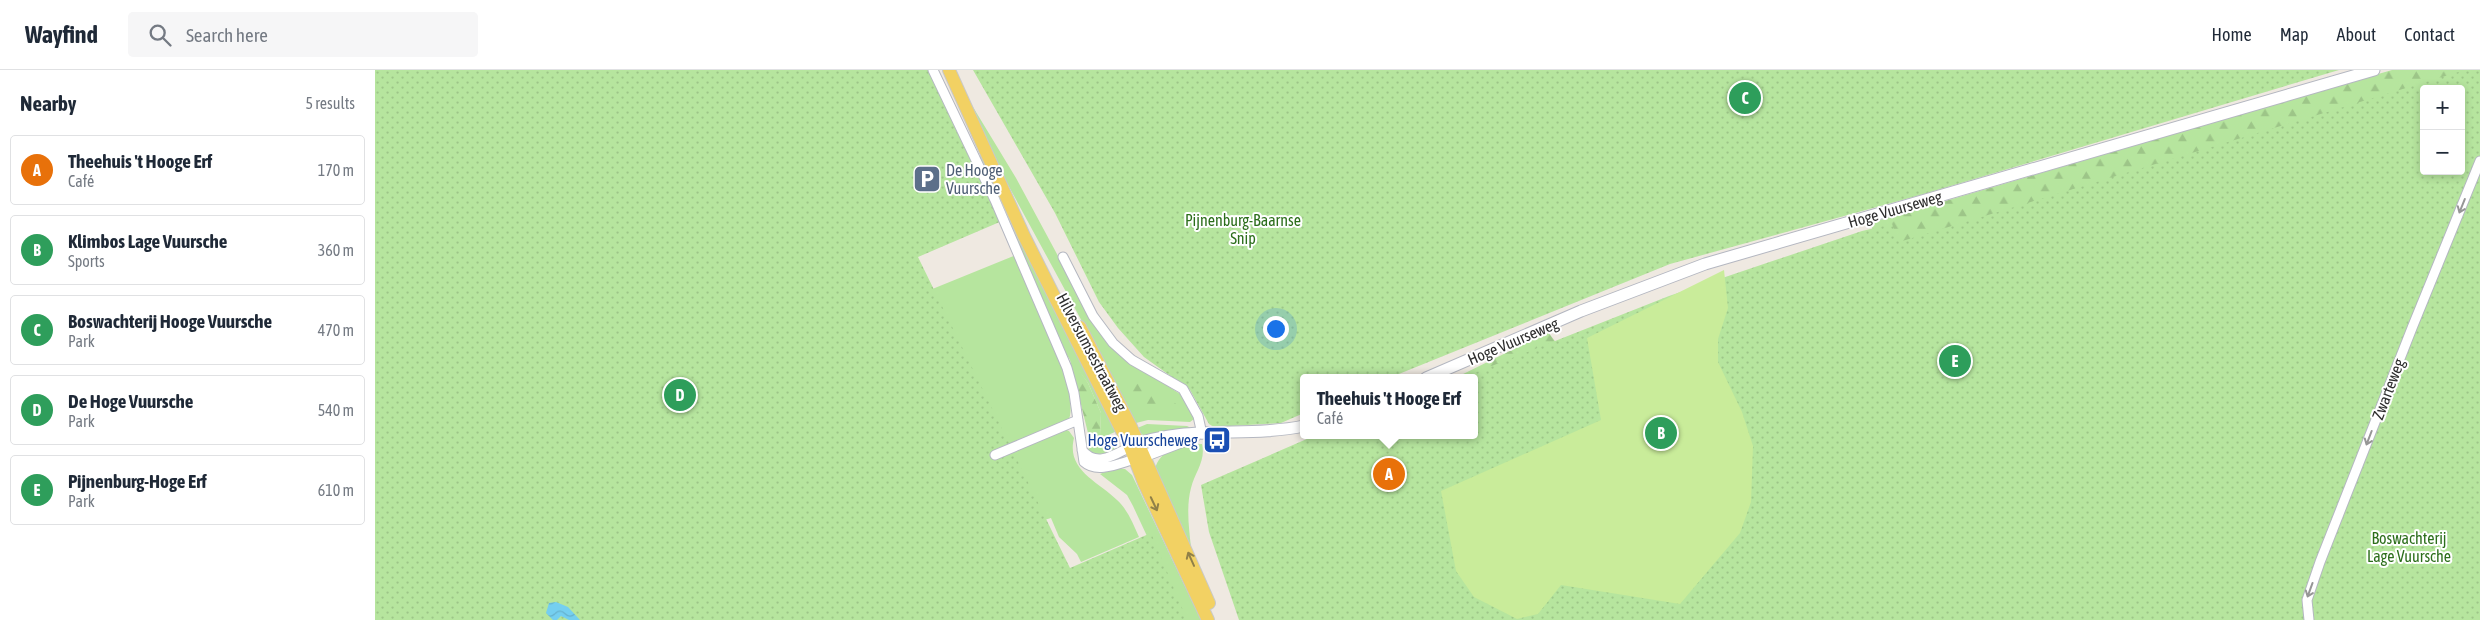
<!DOCTYPE html>
<html lang="en">
<head>
<meta charset="utf-8">
<style>
  :root { --surface:#fff; --page:#f6f6f7; --text:#1f2937; --muted:#747a83; --line:#e0e1e3; --accent:#0b8043 }
  body { margin:0; font-family:"Asap Condensed",sans-serif; background:var(--page); color:var(--text) }
  .controls { position:absolute; right:15px; top:15px; display:grid; overflow:hidden; border-radius:5px; box-shadow:0 2px 8px #0003 }
  .controls button { width:45px; height:45px; display:grid; place-items:center; padding:0; border:0; border-bottom:1px solid var(--line); background:var(--surface); color:var(--text); font:25px sans-serif }
  .you { position:absolute; left:900px; top:258px; width:18px; height:18px; margin:-12px; border:4px solid #fff; border-radius:50%; background:#1a73e8; box-shadow:0 0 0 8px #1a73e833 }
  .badge { display:grid; place-items:center; width:32px; height:32px; border-radius:50%; background:var(--accent); color:#fff; font-size:16px; font-weight:700 }
  .pin { position:absolute; translate:-50% -50%; border:2px solid #fff; box-shadow:0 1px 5px #0006 }
  .popup { position:absolute; left:925px; top:304px; width:178px; height:65px; box-sizing:border-box; display:grid; place-content:center; border-radius:5px; background:var(--surface); filter:drop-shadow(0 1px 4px #0005); font-size:16px; white-space:nowrap; color:var(--muted) }
  .popup b { font-size:19px; color:var(--text) }
  .popup::after { content:''; position:absolute; left:50%; top:100%; margin-left:-10px; border:10px solid transparent; border-top-color:var(--surface) }
  .list { margin:0; padding:0; list-style:none }
  h2 { display:flex; justify-content:space-between; align-items:center; height:65px; margin:0; padding:0 20px; font-size:21px }
  h2 small { font-size:16px; font-weight:400; color:var(--muted) }
  .list li { display:grid; grid-template-columns:32px 1fr auto; gap:15px; align-items:center; box-sizing:border-box; height:70px; margin:0 10px 10px; padding:0 10px; border:1px solid var(--line); border-radius:5px }
  .list b { display:block; font-size:19px; white-space:nowrap }
  .list p { margin:0; font-size:16px; white-space:nowrap; color:var(--muted) }
  .list em { font-size:16px; font-style:normal; color:var(--muted) }
  .icon { flex:none; width:28px; height:28px; fill:none; stroke:currentColor; stroke-width:2; stroke-linecap:round; stroke-linejoin:round }
  .map { position:relative; flex:none; width:2105px; height:550px; overflow:hidden }
  header { display:flex; align-items:center; gap:30px; box-sizing:border-box; height:70px; padding:0 25px; background:var(--surface); border-bottom:1px solid var(--line) }
  header strong { font-size:24px }
  nav { display:flex; gap:28px; margin-inline-start:auto; font-size:18px }
  .search { width:350px; height:45px; background:var(--page); display:flex; align-items:center; gap:12px; box-sizing:border-box; padding:0 18px; border-radius:5px; color:var(--muted); font-size:19px }
  main { display:flex }
  aside { flex:1; background:var(--surface) }
  .map>svg:first-child { display:block }
  .grass { fill:#b6e59e }
  .forest { fill:url(#forest-firs); fill-rule:evenodd }
  .park { fill:url(#park-dots); fill-rule:evenodd }
  .pitch { fill:#c9ec9a }
  .water { fill:url(#water-waves) }
  .lines { fill:none; stroke-linecap:round; stroke-linejoin:round }
  .street-casing { stroke:#b4b7c1; stroke-width:11 }
  .secondary-casing { stroke:#b4b7c1; stroke-width:13 }
  .primary-casing { stroke:#c9c9c9; stroke-width:14 }
  .street { stroke:#fff; stroke-width:9 }
  .secondary { stroke:#fff; stroke-width:11 }
  .primary { stroke:#f2d163; stroke-width:12 }
  .oneway { stroke:#969696 }
  .oneway2 { stroke:#908048 }
  .labels { text-anchor:middle; stroke-width:4; stroke-linejoin:round; paint-order:stroke }
  .service-label { font-size:16px; fill:#4e5e75; stroke:#fff; text-anchor:start }
  .street-label { font-size:16px; fill:#2e2e2e; stroke:#fff }
  .park-label { font-size:16px; fill:#2c6e1b; stroke:#fff }
  .transit-label { font-size:16px; fill:#164399; stroke:#fff; text-anchor:end }
</style>
</head>
<body>
<header>
<strong>Wayfind</strong>
<div class="search"><svg class="icon" aria-label="search" viewBox="0 0 24 24"><circle cx="10" cy="10" r="6"/><path d="M15 15l6 6"/></svg>Search here</div>
<nav><a>Home</a><a>Map</a><a>About</a><a>Contact</a></nav>
</header>
<main>
<aside>
<h2>Nearby<small>5 results</small></h2>
<ul class="list">
<li><span class="badge" style="background:#e8710a">A</span><div><b>Theehuis 't Hooge Erf</b><p>Café</p></div><em>170 m</em></li>
<li><span class="badge" style="background:#2e9e5b">B</span><div><b>Klimbos Lage Vuursche</b><p>Sports</p></div><em>360 m</em></li>
<li><span class="badge" style="background:#2e9e5b">C</span><div><b>Boswachterij Hooge Vuursche</b><p>Park</p></div><em>470 m</em></li>
<li><span class="badge" style="background:#2e9e5b">D</span><div><b>De Hoge Vuursche</b><p>Park</p></div><em>540 m</em></li>
<li><span class="badge" style="background:#2e9e5b">E</span><div><b>Pijnenburg-Hoge Erf</b><p>Park</p></div><em>610 m</em></li>
</ul>
</aside>
<div class="map">
<svg width="2105" height="550" viewBox="0 0 2105 550">
  <defs>
    <pattern id="forest-firs" width="22" height="20" patternUnits="userSpaceOnUse" patternTransform="scale(1.25)"><rect width="22" height="20" fill="#b6e59e"/><path d="M5 1l3.5 6h-7zM16 11l3.5 6h-7z" fill="#9dc588"/></pattern>
    <pattern id="park-dots" width="8" height="8" patternUnits="userSpaceOnUse" patternTransform="scale(1.25)"><rect width="8" height="8" fill="#b6e59e"/><path d="M2 2h.1M6 6h.1" fill="none" stroke="#9dc588" stroke-width="1.8" stroke-linecap="round"/></pattern>
    <pattern id="water-waves" width="16" height="10" patternUnits="userSpaceOnUse" patternTransform="scale(1.25)"><rect width="16" height="10" fill="#75cff0"/><path d="M0 5q4-4 8 0t8 0" fill="none" stroke="#66b2ce"/></pattern>
  </defs>
  <rect width="100%" height="100%" fill="#efe9e1"/>
  <path class="grass" d="M581 9 641 108 724 262 753 290 805 324 814 335 819 349 815 352 773 350 757 354 735 303 613 78Z
    M606 80 742 361 711 375 713 363 725 365 726 343 713 313 690 283 605 87Z
    M641 185C655 218 708 321 693 352L621 379 550 222Z
    M772 354 812 356 816 358 768 365 760 359Z
    M689 359 694 361 699 368C691 400 723 411 742 430 753 440 758 454 764 467L706 492 702 484 684 467 676 448 653 455 625 387Z
    M744 365C743 382 728 391 714 382L713 379Z
    M827 374C831 391 820 402 816 418 811 436 814 459 816 477L780 400C783 379 809 375 827 374Z
    M740 398 750 399 757 405 826 550H811L758 436 752 425 725 404Z"/>
  <path class="forest" d="M2017 0H2105L2087 125 1802 210 1502 170 1495 153ZM2049 19H2086V101H2049Z
    M1173 262 1185 278 1099 308H1080Z
    M694 286 713 313 726 343 725 366 713 363Z
    M765 311 806 337 803 344 789 332 776 345 765 338 754 321Z"/>
  <path class="park" d="M0 0H557L627 151 543 187 695 498 776 463 812 550H0Z
    M598 0H1964L1549 124 1295 194 1014 308H929V343L906 353 839 357 834 354 815 320 769 287 743 258 724 232 680 143Z
    M2090 0H2105V550H864L834 462 826 415 941 365H1099V308H1086L1294 226 1487 161 1517 154 1524 172ZM2049 19H2086V101H2049Z"/>
  <path class="pitch" d="M1349 200 1353 238 1343 269V292L1367 342 1378 376 1376 432 1365 463 1305 534 1186 515 1163 544 1142 549 1099 527 1081 501 1066 421 1226 350 1212 268Z"/>
  <path class="water" d="M181 532 193 537 205 550H194L186 546 182 550H178L171 543 174 533Z"/>
  <g class="lines">
    <g class="street-casing">
      <path id="street" d="M558 0 620 130 692 298 699 323 709 392C722 404 745 393 760 389
        M688 187 718 246 738 273 757 290 808 319 823 346 827 364
        M707 380C721 398 739 385 755 377
        M620 385 703 350
        M1934 550 1932 530 1945 492 2037 258 2105 91"/>
    </g>
    <g class="secondary-casing">
      <path id="secondary" d="M1051 308 1206 241 1330 194 1999 0
        M756 376C811 354 872 368 929 356
        M761 389 819 367"/>
    </g>
    <g class="primary-casing">
      <path id="primary" d="M574 0 649 166 755 377 769 413 833 550
        M705 257 756 357 834 533"/>
    </g>
    <use href="#street" class="street"/>
    <use href="#secondary" class="secondary"/>
    <use href="#primary" class="primary"/>
  </g>
  <defs><path id="oneway-shaft" d="M-6 0H5M1.5-3L5.5 0L1.5 3" fill="none" stroke-width="1.6" stroke-linecap="round" stroke-linejoin="round" transform="scale(1.25)"/></defs>
  <g class="oneway">
    <use href="#oneway-shaft" transform="translate(2087 136) rotate(112)"/>
    <use href="#oneway-shaft" transform="translate(1994 368) rotate(111)"/>
    <use href="#oneway-shaft" transform="translate(1935 520) rotate(110)"/>
  </g>
  <g class="oneway2">
    <use href="#oneway-shaft" transform="translate(779 434) rotate(65)"/>
    <use href="#oneway-shaft" transform="translate(816 489) rotate(-114)"/>
  </g>
  <defs>
    <g id="parking-square" transform="scale(1.4375)"><rect x="-9" y="-9" width="18" height="18" rx="4" fill="#5c6f8a" stroke="#fff"/><path d="M-3.5-5.5H1a3.5 3.5 0 0 1 0 7H-1V5.5H-3.5ZM-1-3.4V-.6H.8a1.4 1.4 0 0 0 0-2.8Z" fill="#fff"/></g>
    <g id="bus-square" transform="scale(1.4375)"><rect x="-9" y="-9" width="18" height="18" rx="4" fill="#1a4fb4" stroke="#fff"/><path d="M-5-6H5V4H4V6H2V4H-2V6H-4V4H-5ZM-3.5-4V0h7V-4ZM-3.5 1.2v1.5H-2V1.2ZM2 1.2v1.5H3.5V1.2Z" fill="#fff"/></g>
  </defs>
  <g fill-rule="evenodd">
    <use href="#parking-square" x="552" y="109"/>
    <use href="#bus-square" x="842" y="370"/>
  </g>
  <g class="labels">
    <g class="service-label">
      <text x="571" y="106">De Hooge<tspan x="571" dy="18">Vuursche</tspan></text>
    </g>
    <g class="street-label">
      <text transform="translate(1520 139) rotate(-16)" y="6">Hoge Vuurseweg</text>
      <text transform="translate(1138 271) rotate(-23)" y="6">Hoge Vuurseweg</text>
      <text transform="translate(717 282) rotate(62)" y="6">Hilversumsestraatweg</text>
      <text transform="translate(2013 319) rotate(-69)" y="6">Zwarteweg</text>
    </g>
    <g class="park-label">
      <text x="868" y="156">Pijnenburg-Baarnse<tspan x="868" dy="18">Snip</tspan></text>
      <text x="2034" y="474">Boswachterij<tspan x="2034" dy="18">Lage Vuursche</tspan></text>
    </g>
    <g class="transit-label">
      <text x="823" y="376">Hoge Vuurscheweg</text>
    </g>
  </g>
</svg>
<div class="controls">
<button>+</button>
<button>−</button>
</div>
<div class="you"></div>
<div class="pin badge" style="left:1014px;top:404px;background:#e8710a">A</div>
<div class="popup"><b>Theehuis 't Hooge Erf</b>Café</div>
<div class="pin badge" style="left:1286px;top:363px;background:#2e9e5b">B</div>
<div class="pin badge" style="left:1370px;top:28px;background:#2e9e5b">C</div>
<div class="pin badge" style="left:305px;top:325px;background:#2e9e5b">D</div>
<div class="pin badge" style="left:1580px;top:291px;background:#2e9e5b">E</div>
</div>
</main>
</body>
</html>
